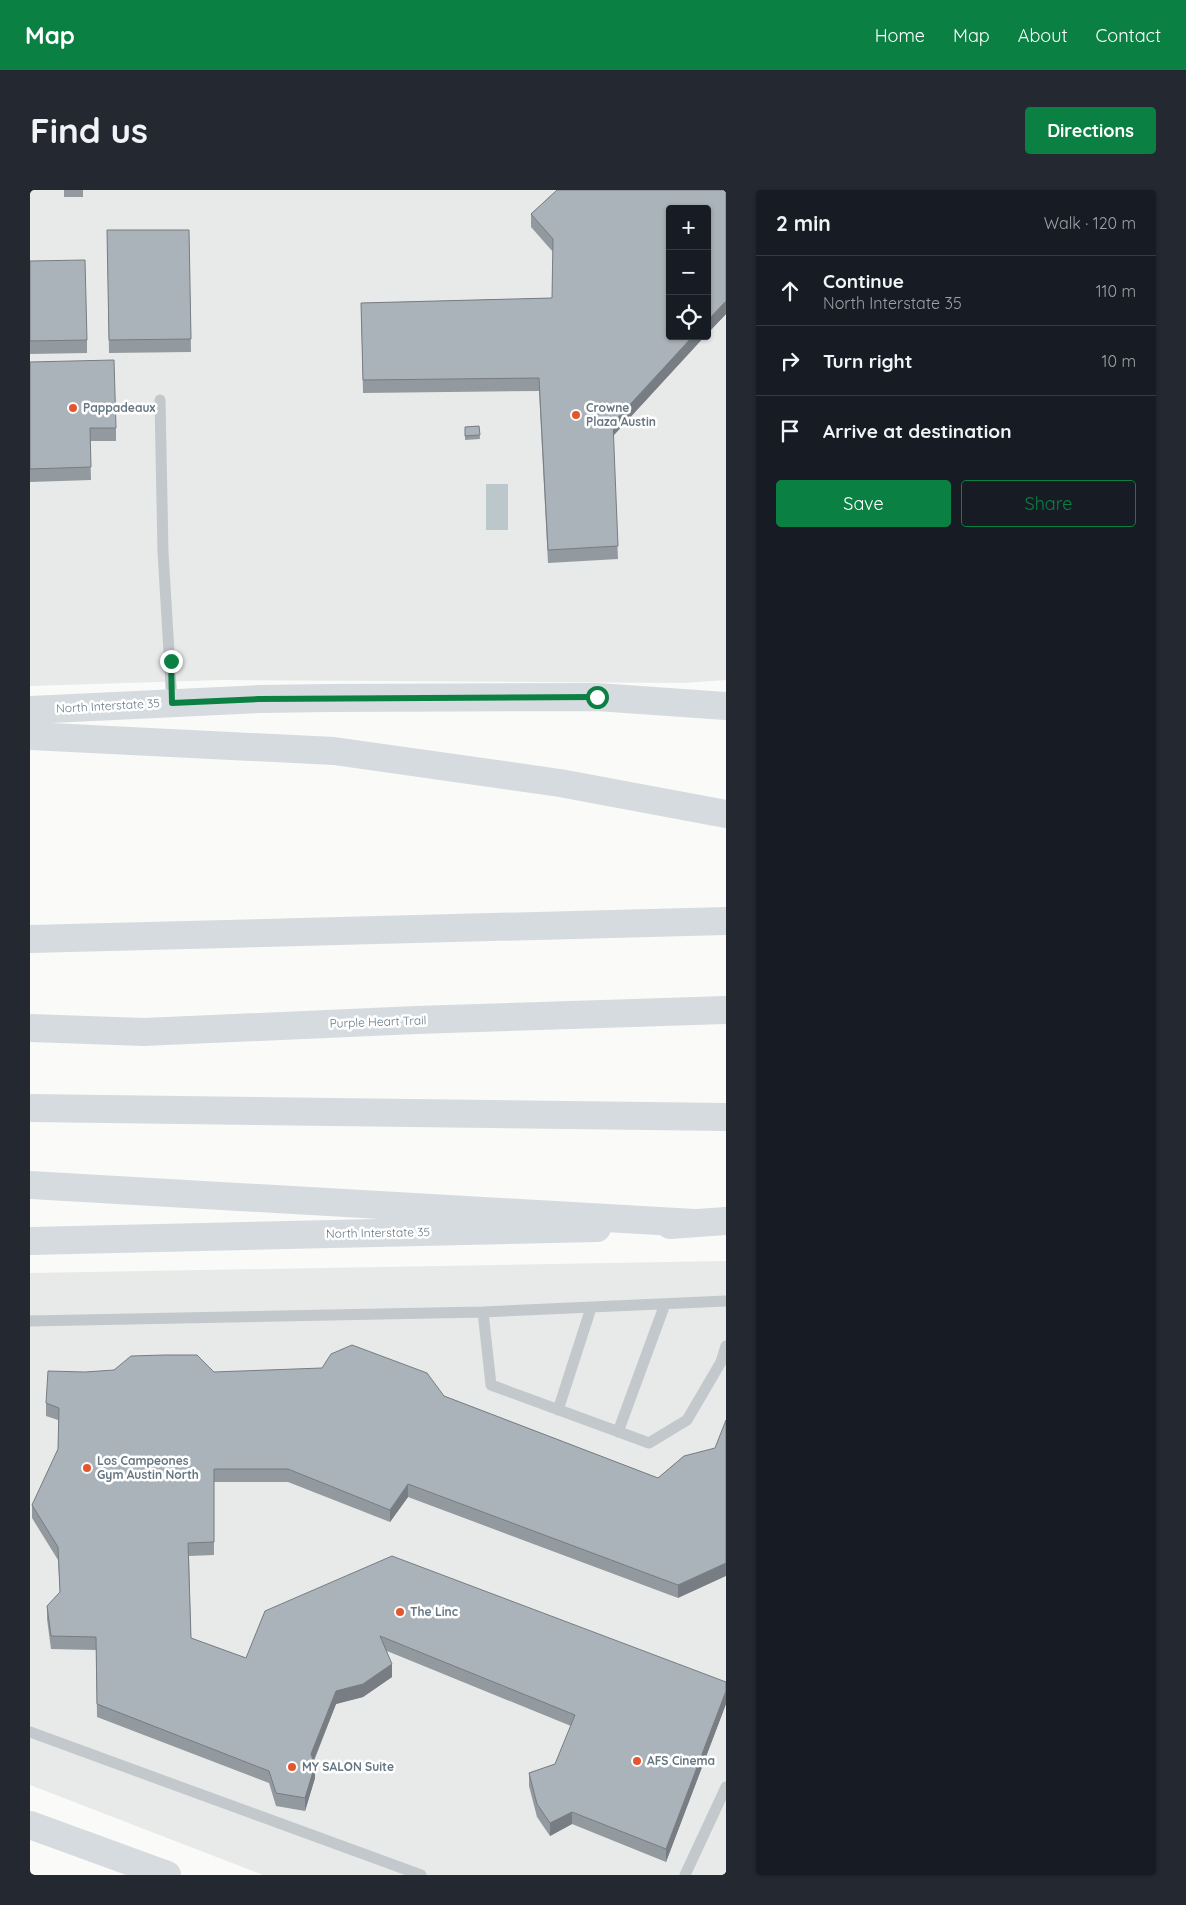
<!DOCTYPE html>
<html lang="en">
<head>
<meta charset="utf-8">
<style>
  :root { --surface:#171b24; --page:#242831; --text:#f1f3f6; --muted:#9ea1a6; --line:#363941; --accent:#0b8043 }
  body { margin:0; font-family:Quicksand,sans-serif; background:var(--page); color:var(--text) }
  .controls { position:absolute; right:15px; top:15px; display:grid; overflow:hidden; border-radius:5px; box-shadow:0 1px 4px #0004 }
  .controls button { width:45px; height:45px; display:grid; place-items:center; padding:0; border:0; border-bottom:1px solid var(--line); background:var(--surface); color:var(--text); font:25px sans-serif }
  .stop { position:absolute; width:15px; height:15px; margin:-11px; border:4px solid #0b8043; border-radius:50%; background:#fff }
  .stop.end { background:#0b8043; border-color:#fff; box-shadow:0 1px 5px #0008 }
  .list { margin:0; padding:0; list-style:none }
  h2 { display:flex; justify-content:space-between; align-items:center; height:65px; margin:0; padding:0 20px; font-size:21px }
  h2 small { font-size:16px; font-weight:400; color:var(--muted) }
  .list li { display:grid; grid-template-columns:32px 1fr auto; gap:15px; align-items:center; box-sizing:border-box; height:70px; padding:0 20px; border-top:1px solid var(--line) }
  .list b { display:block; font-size:19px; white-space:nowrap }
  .list p { margin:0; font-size:16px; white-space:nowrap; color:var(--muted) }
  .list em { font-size:16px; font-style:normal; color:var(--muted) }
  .actions { display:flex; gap:10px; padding:15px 20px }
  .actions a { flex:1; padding:11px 0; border:1px solid var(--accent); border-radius:5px; text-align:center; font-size:18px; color:var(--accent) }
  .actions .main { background:var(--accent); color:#fff }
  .icon { flex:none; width:28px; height:28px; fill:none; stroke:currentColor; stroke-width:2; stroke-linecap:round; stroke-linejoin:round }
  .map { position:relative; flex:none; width:696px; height:1685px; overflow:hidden; border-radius:5px }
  header { display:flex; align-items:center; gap:30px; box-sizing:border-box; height:70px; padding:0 25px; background:var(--accent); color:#fff }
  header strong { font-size:24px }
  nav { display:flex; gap:28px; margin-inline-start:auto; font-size:18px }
  .intro { display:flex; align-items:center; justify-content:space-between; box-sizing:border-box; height:120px; padding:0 30px }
  h1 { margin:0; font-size:35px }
  .button { padding:12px 22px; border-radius:5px; background:var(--accent); color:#fff; font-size:18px; font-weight:700 }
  main { display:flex; gap:30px; padding:0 30px }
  aside { flex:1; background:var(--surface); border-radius:5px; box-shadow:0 1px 4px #0004 }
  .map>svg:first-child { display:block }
  .built { fill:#e8e9e9; fill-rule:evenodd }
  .water { fill:#bbc7cb }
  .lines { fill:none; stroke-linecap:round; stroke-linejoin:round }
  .lane { stroke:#c3c8cc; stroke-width:11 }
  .secondary { stroke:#d6dbdf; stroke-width:28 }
  .highway { stroke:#d6dbdf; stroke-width:28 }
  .wall { fill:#929a9f }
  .shaded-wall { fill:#777d82 }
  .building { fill:#aab3b9; stroke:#777d82 }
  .route { stroke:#0b8043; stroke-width:6 }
  .poi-dot { fill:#e4572e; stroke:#fff; stroke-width:2 }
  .labels { text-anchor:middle; stroke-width:5; stroke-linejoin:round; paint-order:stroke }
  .poi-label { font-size:12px; font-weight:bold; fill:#657683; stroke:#fff; text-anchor:start }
  .street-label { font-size:12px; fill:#657683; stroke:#fff }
</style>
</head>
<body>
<header>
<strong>Map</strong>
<nav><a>Home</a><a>Map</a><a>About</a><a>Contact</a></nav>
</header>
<div class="intro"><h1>Find us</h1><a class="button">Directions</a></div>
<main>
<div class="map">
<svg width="696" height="1685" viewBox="0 0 696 1685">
  <rect width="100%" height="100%" fill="#fafaf8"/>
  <path class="built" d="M0 0H696V490L654 493 191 490 0 496ZM640 19H677V146H640Z
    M696 1071V1685H233L0 1595V1083Z"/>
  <path class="water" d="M456 294H478V340H456Z"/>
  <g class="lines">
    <path class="lane" d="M130 210 133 362 142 513
      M453 1122 696 1111
      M0 1131 453 1122 461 1195 619 1253 657 1230 691 1172 696 1156
      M528 1220 561 1118
      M588 1242 635 1114
      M0 1542 391 1685
      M655 1685 696 1597"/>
    <path class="secondary" d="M0 520 229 509 299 508 567 507 696 516
      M640 1035 696 1031
      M0 1051 567 1038
      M0 1635 137 1685"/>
    <path class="highway" d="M0 546 304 561 530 593 696 624
      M0 749 696 731
      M0 838 114 842 386 830 696 820
      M0 918 696 927
      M0 995 664 1033"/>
  </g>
  <path class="wall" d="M34 0H53V7H34Z
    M527 0H696V124L677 144V19H640V146H675L583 246 588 369 518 373 509 201 333 203 331 113 522 108 523 62 501 37V24Z
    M77 40H159L161 162 79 163Z
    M0 71 57 150V163L0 164Z
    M0 172 86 238V251H60L61 290 0 292Z
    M449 236 450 249 435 250V237Z
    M55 1182H184L414 1206 628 1288 654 1266 648 1408 378 1307 360 1332 258 1292H184V1365L159 1366 161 1448 216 1468 235 1421 696 1492V1514L636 1672 542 1634 520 1646 507 1627 499 1596V1583L525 1574 541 1536 357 1461 362 1487 333 1507 306 1514 284 1571 285 1588 275 1621 246 1616 239 1593 67 1527 66 1460 21 1459 17 1429V1416L30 1403 28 1370 2 1328V1315L28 1259V1230L16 1226V1213Z"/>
  <path class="shaded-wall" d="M696 111V124L677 144V131Z
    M663 146H675L583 246V233Z
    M378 1294V1307L360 1332V1320Z
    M696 1373V1386L648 1408V1395Z
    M362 1474V1487L333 1507 306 1514 281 1577V1564L306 1501Z
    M696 1501V1514L636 1672V1659Z
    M285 1575V1588L275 1621V1608Z
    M542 1622V1634L520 1646V1633Z"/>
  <path class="building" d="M527 0H696V111L677 131V19H640V146H663L583 233 588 356 518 360 509 188 333 190 331 113 522 108 523 49 501 24Z
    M77 40H159L161 149 79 150Z
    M55 70 57 150 0 151V71Z
    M84 170 86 238H60L61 277 0 279V172Z
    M449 236 450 245 435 246V237Z
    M322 1155 397 1183 414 1206 628 1288 654 1266 685 1258 696 1230V1373L648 1395 378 1294 360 1320 258 1279H184V1352L158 1353 161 1448 216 1468 235 1421 362 1366 696 1492V1501L636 1659 542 1622 520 1633 507 1614 499 1583 525 1574 545 1525 350 1446 362 1474 333 1494 306 1501 281 1564 285 1575 275 1608 246 1603 239 1581 67 1514 66 1447 21 1446 17 1416 30 1402 28 1357 2 1315 28 1259 29 1218 16 1213 18 1181 55 1182 84 1180 101 1166 134 1165H167L184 1182 292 1178 301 1164Z"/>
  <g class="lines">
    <path class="route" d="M141 471 142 513 229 509 567 507"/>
  </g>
  <g class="poi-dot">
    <circle cx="43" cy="218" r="5"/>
    <circle cx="546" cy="225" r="5"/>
    <circle cx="57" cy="1278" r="5"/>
    <circle cx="370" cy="1422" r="5"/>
    <circle cx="607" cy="1571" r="5"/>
    <circle cx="262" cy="1577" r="5"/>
  </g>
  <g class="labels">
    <g class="poi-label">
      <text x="53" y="222">Pappadeaux</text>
      <text x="556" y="222">Crowne<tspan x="556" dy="14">Plaza Austin</tspan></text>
      <text x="67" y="1275">Los Campeones<tspan x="67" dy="14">Gym Austin North</tspan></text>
      <text x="380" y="1426">The Linc</text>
      <text x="617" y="1575">AFS Cinema</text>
      <text x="272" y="1581">MY SALON Suite</text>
    </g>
    <g class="street-label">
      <text transform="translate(78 516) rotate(-3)" y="4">North Interstate 35</text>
      <text transform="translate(348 832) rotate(-2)" y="4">Purple Heart Trail</text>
      <text transform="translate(348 1043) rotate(-1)" y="4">North Interstate 35</text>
    </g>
  </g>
</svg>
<div class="controls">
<button>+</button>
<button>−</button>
<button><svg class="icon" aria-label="locate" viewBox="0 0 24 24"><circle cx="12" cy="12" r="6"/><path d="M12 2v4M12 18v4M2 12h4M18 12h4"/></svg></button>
</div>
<div class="stop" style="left:567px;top:507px"></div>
<div class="stop end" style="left:141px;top:471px"></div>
</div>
<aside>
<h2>2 min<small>Walk · 120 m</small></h2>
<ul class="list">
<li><svg class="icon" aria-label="ahead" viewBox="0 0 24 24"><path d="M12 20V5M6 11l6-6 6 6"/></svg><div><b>Continue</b><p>North Interstate 35</p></div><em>110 m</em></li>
<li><svg class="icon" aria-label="right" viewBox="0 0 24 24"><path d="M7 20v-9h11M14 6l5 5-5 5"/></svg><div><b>Turn right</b></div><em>10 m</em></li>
<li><svg class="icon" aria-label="arrive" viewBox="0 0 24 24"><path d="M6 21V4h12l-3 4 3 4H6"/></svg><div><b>Arrive at destination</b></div></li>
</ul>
<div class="actions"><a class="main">Save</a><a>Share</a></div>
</aside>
</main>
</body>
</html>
